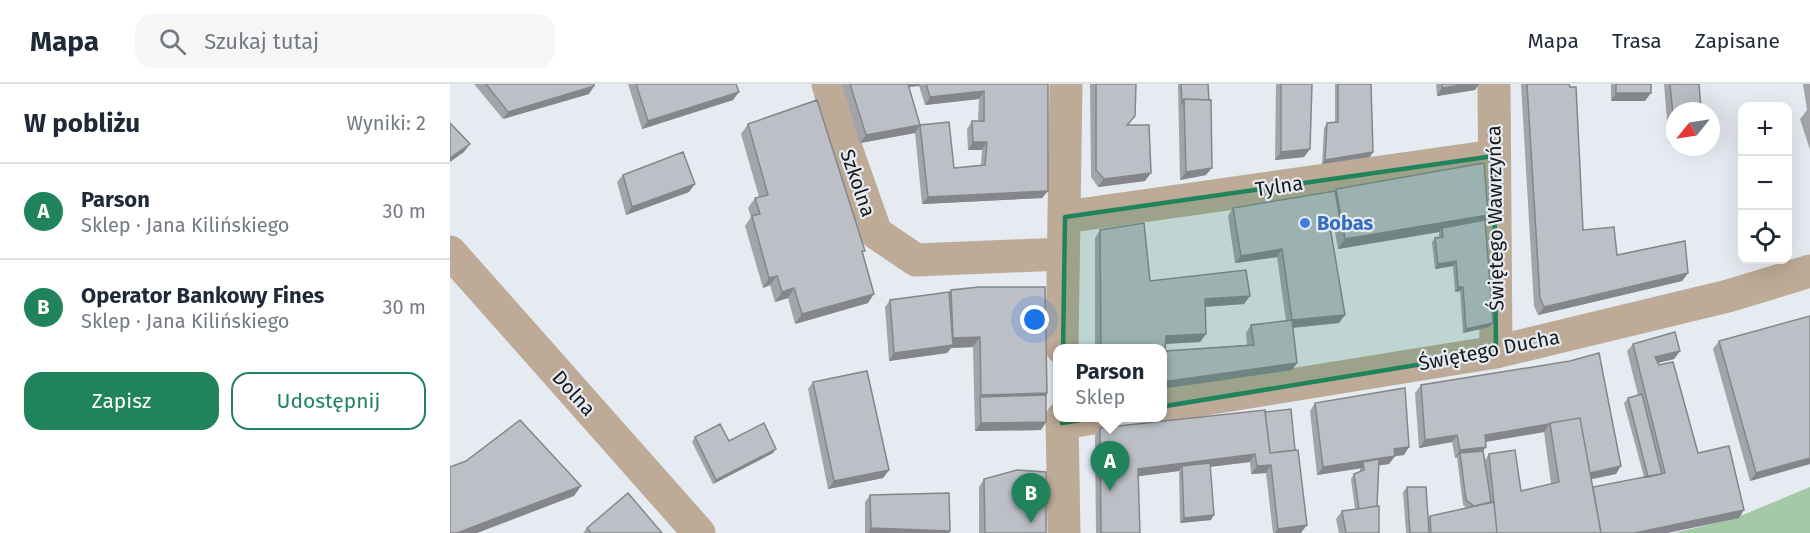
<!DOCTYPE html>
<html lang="pl">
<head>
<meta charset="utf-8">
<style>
  :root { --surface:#fff; --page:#f6f6f7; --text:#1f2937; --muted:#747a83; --line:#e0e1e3; --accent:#20835c }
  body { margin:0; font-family:"Fira Sans",sans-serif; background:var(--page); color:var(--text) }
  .controls { position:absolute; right:18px; top:18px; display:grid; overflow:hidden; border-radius:12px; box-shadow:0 6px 24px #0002 }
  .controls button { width:54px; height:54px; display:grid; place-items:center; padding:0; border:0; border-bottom:2px solid var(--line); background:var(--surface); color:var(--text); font:30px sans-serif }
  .compass { position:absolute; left:1216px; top:18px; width:54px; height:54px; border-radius:50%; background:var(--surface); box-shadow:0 6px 24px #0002; rotate:240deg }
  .you { position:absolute; left:585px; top:236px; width:21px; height:21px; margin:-15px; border:4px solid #fff; border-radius:50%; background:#1a73e8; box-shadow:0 0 0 9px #1a73e833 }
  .badge { display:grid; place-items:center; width:39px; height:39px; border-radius:50%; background:var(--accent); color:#fff; font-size:20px; font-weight:700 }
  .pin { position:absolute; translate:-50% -50px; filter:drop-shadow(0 2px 3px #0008) }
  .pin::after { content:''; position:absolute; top:32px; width:21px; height:18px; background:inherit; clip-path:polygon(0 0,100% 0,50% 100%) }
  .popup { position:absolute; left:603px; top:260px; width:114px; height:78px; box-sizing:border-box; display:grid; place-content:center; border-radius:12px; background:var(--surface); filter:drop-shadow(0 2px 4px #0005); font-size:20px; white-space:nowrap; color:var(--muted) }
  .popup b { font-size:22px; color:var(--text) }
  .popup::after { content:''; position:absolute; left:50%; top:100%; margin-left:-12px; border:12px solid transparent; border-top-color:var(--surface) }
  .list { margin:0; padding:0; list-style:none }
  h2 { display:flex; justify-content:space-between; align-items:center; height:78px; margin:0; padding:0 24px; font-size:26px }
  h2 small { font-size:20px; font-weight:400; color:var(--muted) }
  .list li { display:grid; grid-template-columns:39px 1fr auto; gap:18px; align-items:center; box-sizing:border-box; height:96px; padding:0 24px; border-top:2px solid var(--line) }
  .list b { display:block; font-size:22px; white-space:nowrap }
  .list p { margin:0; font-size:20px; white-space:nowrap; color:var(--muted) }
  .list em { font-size:20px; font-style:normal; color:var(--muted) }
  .actions { display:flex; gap:12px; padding:18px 24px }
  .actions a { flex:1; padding:14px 0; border:2px solid var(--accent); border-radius:18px; text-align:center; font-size:21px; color:var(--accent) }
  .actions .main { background:var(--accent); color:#fff }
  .icon { flex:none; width:33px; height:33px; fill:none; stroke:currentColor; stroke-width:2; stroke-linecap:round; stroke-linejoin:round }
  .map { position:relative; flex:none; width:1360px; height:449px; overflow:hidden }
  header { display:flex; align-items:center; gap:36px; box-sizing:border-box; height:84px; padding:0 30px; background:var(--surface); border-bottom:2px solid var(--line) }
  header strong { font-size:28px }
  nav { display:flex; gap:33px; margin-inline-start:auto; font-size:21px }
  .search { width:420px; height:54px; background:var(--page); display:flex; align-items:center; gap:15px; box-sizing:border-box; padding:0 21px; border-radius:18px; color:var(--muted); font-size:22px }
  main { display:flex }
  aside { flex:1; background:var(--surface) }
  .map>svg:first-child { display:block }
  .green { fill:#a5c9a6 }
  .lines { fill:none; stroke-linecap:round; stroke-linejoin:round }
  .minor { stroke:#bdab97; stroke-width:33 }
  .wall { fill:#a2a4aa; fill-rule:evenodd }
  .shaded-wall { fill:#84868b }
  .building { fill:#bcbfc6; stroke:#84868b; stroke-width:1.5 }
  .marked { fill:#20835c; fill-opacity:0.2; stroke:#20835c; stroke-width:4.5; stroke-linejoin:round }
  .shop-dot { fill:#3f7fe0; stroke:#e6eaf1; stroke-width:2 }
  .labels { text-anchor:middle; stroke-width:4.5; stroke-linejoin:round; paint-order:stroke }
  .street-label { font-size:20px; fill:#17181a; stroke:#e6eaf1 }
  .shop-label { font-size:20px; font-weight:bold; fill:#366cbe; stroke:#e6eaf1; text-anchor:start }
</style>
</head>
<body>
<header>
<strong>Mapa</strong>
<div class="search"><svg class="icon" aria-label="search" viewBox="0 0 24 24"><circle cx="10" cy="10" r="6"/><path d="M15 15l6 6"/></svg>Szukaj tutaj</div>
<nav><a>Mapa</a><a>Trasa</a><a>Zapisane</a></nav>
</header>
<main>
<aside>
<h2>W pobliżu<small>Wyniki: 2</small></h2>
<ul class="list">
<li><span class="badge">A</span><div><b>Parson</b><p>Sklep · Jana Kilińskiego</p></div><em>30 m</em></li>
<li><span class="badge">B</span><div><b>Operator Bankowy Fines</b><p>Sklep · Jana Kilińskiego</p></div><em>30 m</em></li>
</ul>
<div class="actions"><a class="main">Zapisz</a><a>Udostępnij</a></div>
</aside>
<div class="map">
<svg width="1360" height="449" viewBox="0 0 1360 449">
  <rect width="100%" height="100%" fill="#e6eaf1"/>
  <path class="green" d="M1360 403V449H1224L1283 435Z"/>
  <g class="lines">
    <path class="minor" d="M378 0 397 67 426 149 466 176 612 170
      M1044 0 1046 268
      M615 133 1044 72
      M0 168 249 449
      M612 264 616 0
      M712 322 1046 268 1278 212 1360 187
      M612 334 614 449
      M612 339 644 334"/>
  </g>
  <path class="wall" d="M24 0H144V2L139 10 53 35Z
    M178 0H286L283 16 192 45Z
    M392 0H598V107L592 114 472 120 465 49 410 59ZM469 2 475 21 529 15 528 37H522L517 45 518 66H532L531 81 504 84 470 41 459 3Z
    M640 0H686L679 41 695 97 648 103 641 93Z
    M728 0H758L756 91 730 96Z
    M826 0H862L860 65 854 73 825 76Z
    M885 0H921L920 73 872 80 874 44 877 39 885 38Z
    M986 0H1029L1025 6 987 12Z
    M1071 0H1119L1133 146 1167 171 1238 189 1232 197 1088 231 1084 222Z
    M1161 0H1201L1195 17H1161Z
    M1214 0H1249L1225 27V58L1219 59Z
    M1353 0H1360V66L1350 35 1357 26Z
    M298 40 413 170 418 219 345 240 338 214 325 218 320 201 313 204 295 142 301 133 298 124 305 114 309 113 291 50Z
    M173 91 239 108 176 131 167 98Z
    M886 105 1038 131 1035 136 1043 239 1039 243 1013 249 1010 207 1005 208 1003 182 985 185 982 158 985 154H989V148L888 165 884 143 880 144 889 239 843 244 847 279 842 286 712 305V264H645V154L650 146 700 197 794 220 755 223 756 250 750 258 716 260 715 267 797 261 796 249 801 241 836 237 827 173 785 179 778 132 783 124 885 107Z
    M501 206 596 311V338L591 346 525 347 523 263 501 264 497 269 439 277 435 223 440 216 499 208Z
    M1269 257 1360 380 1300 397 1263 265Z
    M1183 260 1230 267 1224 275 1208 279 1248 369 1289 434 1217 449H956L953 408 957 403 978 435 980 432 1017 424 1013 421 1007 373 1005 374 1002 358 969 364 965 309 971 301 1120 277 1166 390 1141 395 1143 403 1194 393 1174 319 1178 314 1188 311 1177 267ZM1094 348 1101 400 1071 407 1039 370 1035 376 1033 367 1036 363 1035 358Z
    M363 298 439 386 433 394 378 405 358 305Z
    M865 319 954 371 945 372 939 380 929 381 927 422 929 449H889L886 435 892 427 905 425 901 395 904 390 910 388V384L867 391 860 327Z
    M815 328 851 449H823L816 389 801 390 800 378 760 383 761 436 730 439 729 387 688 392 690 449H646L645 352 650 344Z
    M245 353 279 357 323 369 263 400 242 358Z
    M534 395 596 449H529V403Z
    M420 411 499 449H415V418Z
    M137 444 212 449H133Z"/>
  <path class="shaded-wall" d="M453 0H470L469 2 451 3Z
    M1018 0H1029L1025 6 987 12 992 4Z
    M144 2 139 10 53 35 58 28Z
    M534 7 529 15 475 21 480 13Z
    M289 8 283 16 192 45 198 37Z
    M1166 9H1201L1195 17H1161Z
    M470 41 465 49 410 59 416 51Z
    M1224 51 1225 58 1219 59Z
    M523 58H537L532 66H518Z
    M20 60 14 68 0 78V74Z
    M860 65 854 73 825 76 831 68Z
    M923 68 920 73 872 80 875 76Z
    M762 84 756 91 730 96 736 88Z
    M701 89 695 97 648 103 654 95Z
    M245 100 239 108 176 131 182 123Z
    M598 107 592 114 472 120 478 113Z
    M1038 131 1032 141 992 144 989 148 888 165 895 155Z
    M890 135 884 143 873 145 879 137Z
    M832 165 827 173 785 179 791 172Z
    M1006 177 1003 182 985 185 988 180Z
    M1238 189 1232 197 1088 231 1094 223Z
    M327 192 320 201 313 204 319 194Z
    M1008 203H1013L1010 207 1005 208Z
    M344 204 338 214 325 218 332 208Z
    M424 210 418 219 345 240 352 230Z
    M800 212 794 220 750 223 755 215Z
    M895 231 889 239 837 244 842 236Z
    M1043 239 1039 243 1013 249 1016 245Z
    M756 250 750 258 710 260 716 252Z
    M530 253 523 263 501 264 497 269 439 277 444 269 498 262 503 254Z
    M1230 267 1224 275 1200 281 1205 273Z
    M847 279 842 286 712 305V298Z
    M597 309 590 319 530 313 531 311Z
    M596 338 591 346 525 347 531 339Z
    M1099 340 1094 348 1029 359 1035 351Z
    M1007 351 1002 358 969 364 975 356Z
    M959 363 954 371 945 372 939 380 867 391 873 383 944 365Z
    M1036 363 1030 371 1010 369 1007 373 1005 374 1010 366Z
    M326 365 323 369 263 400 266 396Z
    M805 370 800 378 732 386V382L729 387 683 393 688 385Z
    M1360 374V380L1300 397 1306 389Z
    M821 381 816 389 801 390 807 382Z
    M1171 382 1166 390 1133 397 1138 389Z
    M439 386 433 394 378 405 384 397Z
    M131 402 124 412 27 449H7Z
    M1294 426 1289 434 1217 449H1185Z
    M764 431 761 436 730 439 734 434Z
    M857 441 851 449H825L828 445Z
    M421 444 500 447 499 449H418Z"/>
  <path class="building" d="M36 0H144V2L58 28Z
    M186 0H286L289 8 198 37Z
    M400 0H458L470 41 416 51Z
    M476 0H598V107L478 113 470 41 499 38 504 84 535 81 537 58H523L522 37H534V7L480 13Z
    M646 0H686L685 32 677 41H699L701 89 654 95 646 86Z
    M731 0H758L759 16 734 15 732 19Z
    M831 0H862L860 65 831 68Z
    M888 0H921L923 68 875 76 877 39 888 38Z
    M992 0H1018L992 4Z
    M1077 0H1119L1120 3H1126L1133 146 1164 143 1167 171 1235 157 1238 189 1094 223 1090 214Z
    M1166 0H1201V9H1166Z
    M1220 0H1249L1251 27H1225V51Z
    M734 15 761 16 762 84 736 88Z
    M367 16 415 167H412L424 210 352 230 344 204 332 208 327 192 319 194 302 132 310 130 305 114 318 111 298 40Z
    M0 39 20 60 0 74Z
    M233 68 245 100 182 123 173 91Z
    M1034 79 1038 131 895 155 886 105Z
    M885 107 890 135 879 137 895 231 842 236 832 165 791 172 783 124Z
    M1035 136 1043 239 1016 245 1013 203H1008L1006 177 988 180 985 154 993 153 992 144Z
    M694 139 700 197 796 186 800 212 755 215 756 250 716 252 715 267 804 261 801 241 842 236 847 279 712 298V264H651L650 146Z
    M529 203H595L597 309 531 311 530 253 503 254 501 206Z
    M499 208 503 261 444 269 440 216Z
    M1360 232V374L1306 389 1269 257Z
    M1225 248 1230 267 1205 273 1209 281 1223 278 1248 369 1279 362 1294 426 1185 449H1151L1143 403 1215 389 1183 260Z
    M1149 269 1171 382 1140 389 1130 334 1100 339 1099 340 1035 351 1036 363 1010 366 1007 351 975 356 971 301 1120 277Z
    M417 287 439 386 384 397 363 298Z
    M955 304 959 363 944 365 945 372 873 383 865 319Z
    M1192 310 1212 390 1198 393 1178 314Z
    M596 311V338L531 339 530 313Z
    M841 325 845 366 820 369 815 328Z
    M815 326 820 369 848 366 857 441 828 445 821 381 807 382 805 370 688 385 690 449H651L650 344Z
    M1130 334 1151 449H1047L1039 370 1065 366 1071 407 1109 398 1100 339Z
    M70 336 131 402 7 449H0V383L16 377Z
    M314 339 326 365 266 396 245 353 270 340 279 357Z
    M1033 367 1041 418 1024 422 1016 416 1010 369Z
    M929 375 927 422 909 425 904 390 914 386 913 378Z
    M760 379 764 431 734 434 732 382Z
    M567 386 596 388V449H535L534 395Z
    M957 403H976L979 449H960Z
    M178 409 212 449H141L137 444Z
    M499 409 500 447 421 444 420 411Z
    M1044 418 1047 449H981L980 432Z
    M929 422V449H896L892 427Z"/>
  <path class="marked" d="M1044 72 1046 268 612 339 615 133Z"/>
  <circle class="shop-dot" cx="855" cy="139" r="6"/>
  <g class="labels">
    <g class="street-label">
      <text transform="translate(408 99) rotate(71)" y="7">Szkolna</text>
      <text transform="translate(829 102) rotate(-8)" y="7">Tylna</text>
      <text transform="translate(1045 134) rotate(-91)" y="7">Świętego Wawrzyńca</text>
      <text transform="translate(1039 266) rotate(-11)" y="7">Świętego Ducha</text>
      <text transform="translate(124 309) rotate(48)" y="7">Dolna</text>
    </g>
    <g class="shop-label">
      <text x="867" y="146">Bobas</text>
    </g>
  </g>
</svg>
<div class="controls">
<button>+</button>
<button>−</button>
<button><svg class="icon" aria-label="locate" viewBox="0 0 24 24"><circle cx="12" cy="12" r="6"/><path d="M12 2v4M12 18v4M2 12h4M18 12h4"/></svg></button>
</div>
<svg class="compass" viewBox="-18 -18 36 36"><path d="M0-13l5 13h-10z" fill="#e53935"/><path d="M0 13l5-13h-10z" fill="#747a83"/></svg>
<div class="you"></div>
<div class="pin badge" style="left:660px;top:407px">A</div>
<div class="popup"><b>Parson</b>Sklep</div>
<div class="pin badge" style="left:581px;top:439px">B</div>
</div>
</main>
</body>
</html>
